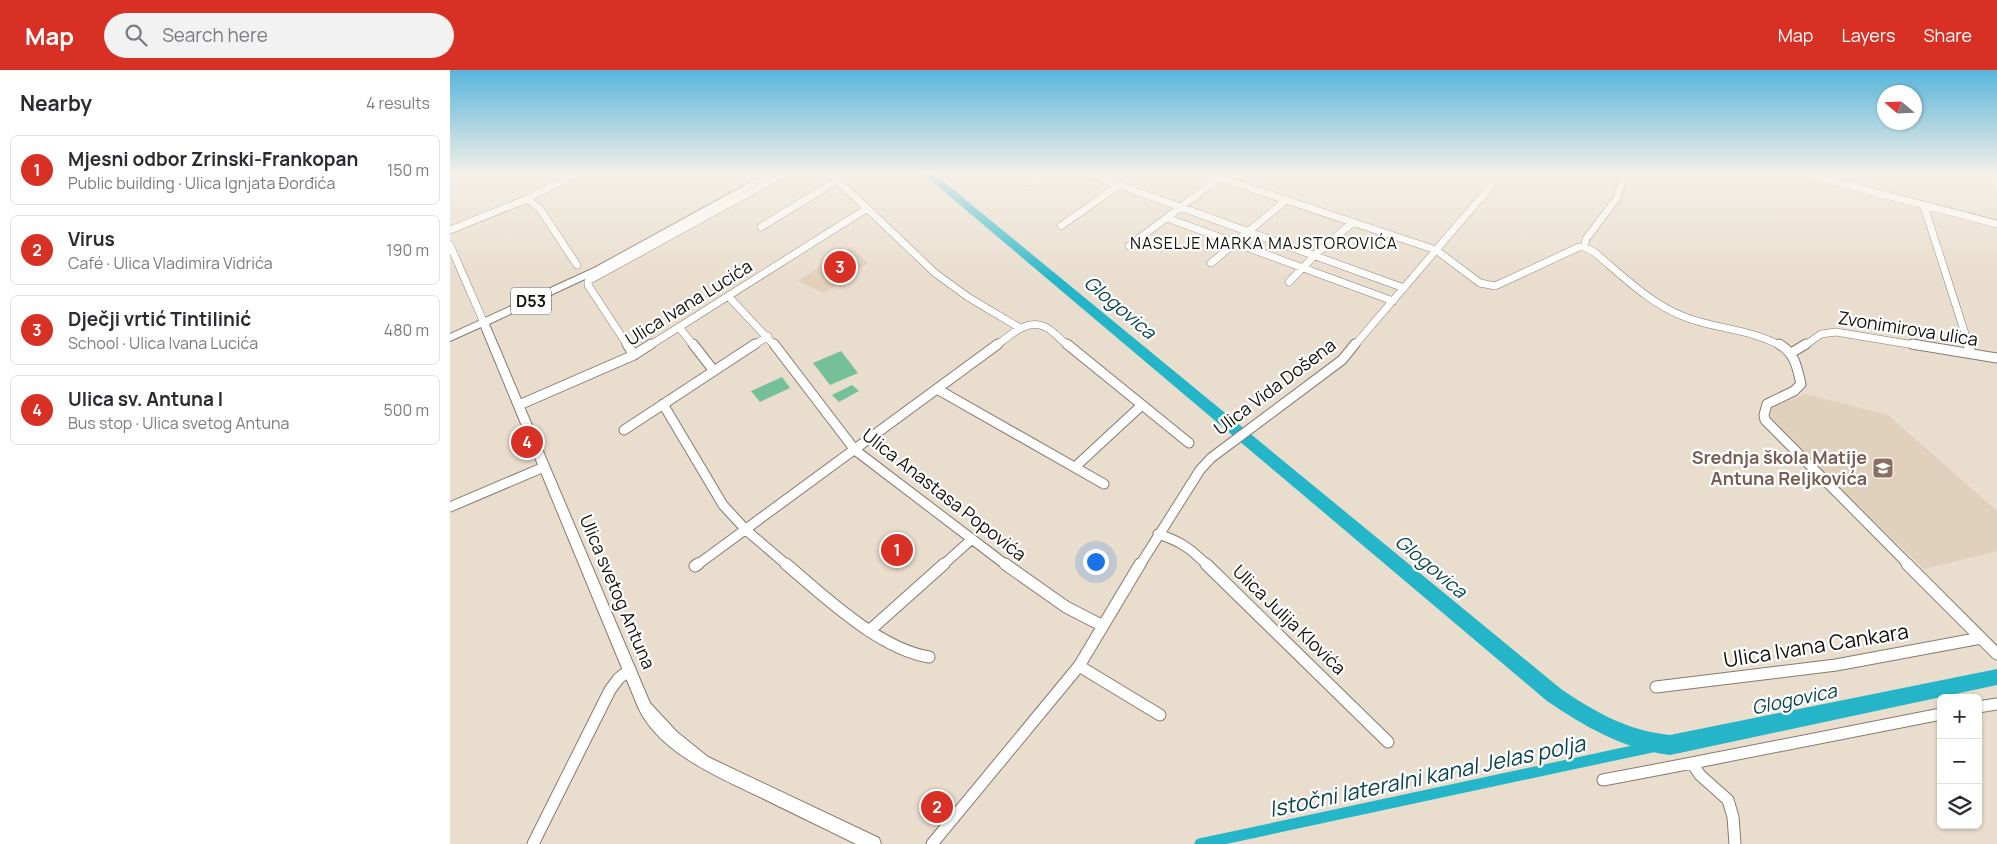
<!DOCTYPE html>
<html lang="en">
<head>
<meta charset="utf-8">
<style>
  :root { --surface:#fff; --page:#f2f2f3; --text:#2b2b33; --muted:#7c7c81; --line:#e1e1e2; --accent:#d93025 }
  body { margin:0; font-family:Manrope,sans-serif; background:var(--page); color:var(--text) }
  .controls { position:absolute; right:15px; bottom:15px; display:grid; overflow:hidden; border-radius:8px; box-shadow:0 1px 4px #0004 }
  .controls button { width:45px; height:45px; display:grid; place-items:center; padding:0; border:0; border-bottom:1px solid var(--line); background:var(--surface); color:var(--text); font:25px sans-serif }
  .compass { position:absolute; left:1427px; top:15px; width:45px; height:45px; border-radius:50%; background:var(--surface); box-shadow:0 1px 4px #0004; rotate:289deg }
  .you { position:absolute; left:645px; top:491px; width:18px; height:18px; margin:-12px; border:4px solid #fff; border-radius:50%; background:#1a73e8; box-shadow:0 0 0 8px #1a73e833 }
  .badge { display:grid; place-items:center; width:32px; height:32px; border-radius:50%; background:var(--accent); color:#fff; font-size:16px; font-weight:700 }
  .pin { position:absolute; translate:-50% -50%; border:2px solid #fff; box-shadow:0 1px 5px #0006 }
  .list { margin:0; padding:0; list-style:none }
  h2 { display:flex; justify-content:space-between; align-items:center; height:65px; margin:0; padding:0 20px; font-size:21px }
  h2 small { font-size:16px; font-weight:400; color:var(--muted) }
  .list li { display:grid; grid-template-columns:32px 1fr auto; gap:15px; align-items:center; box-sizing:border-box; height:70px; margin:0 10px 10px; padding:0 10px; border:1px solid var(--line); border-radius:8px }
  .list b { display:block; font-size:19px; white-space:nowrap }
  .list p { margin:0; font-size:16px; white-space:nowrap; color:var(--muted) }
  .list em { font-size:16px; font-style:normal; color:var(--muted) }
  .icon { flex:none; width:28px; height:28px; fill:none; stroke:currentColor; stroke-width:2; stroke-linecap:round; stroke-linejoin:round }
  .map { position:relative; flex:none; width:1547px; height:774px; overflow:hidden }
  header { display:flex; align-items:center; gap:30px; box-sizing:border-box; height:70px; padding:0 25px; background:var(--accent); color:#fff }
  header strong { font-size:24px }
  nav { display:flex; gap:28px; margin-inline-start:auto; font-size:18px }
  .search { width:350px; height:45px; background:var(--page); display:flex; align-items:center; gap:12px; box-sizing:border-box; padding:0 18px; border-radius:28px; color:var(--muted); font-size:19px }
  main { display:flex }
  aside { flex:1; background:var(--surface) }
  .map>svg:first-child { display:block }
  .built { fill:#e1d0bb }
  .green { fill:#75c099 }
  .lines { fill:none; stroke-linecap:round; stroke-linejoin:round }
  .canal { stroke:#24b6c8; stroke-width:11 }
  .river { fill:#24b6c8; fill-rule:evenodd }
  .building { fill:#dda557; stroke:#a09586 }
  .minor-far2-casing { stroke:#877b6e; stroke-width:8 }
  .minor-far1-casing { stroke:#877b6e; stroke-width:11 }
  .minor-casing { stroke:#877b6e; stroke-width:13 }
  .major-casing { stroke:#877b6e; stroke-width:2 }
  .minor-far2 { stroke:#fff; stroke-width:7 }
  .minor-far1 { stroke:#fff; stroke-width:9 }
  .minor { stroke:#fff; stroke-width:11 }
  .major { fill:#fff; fill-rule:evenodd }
  .labels { text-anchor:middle; stroke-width:4.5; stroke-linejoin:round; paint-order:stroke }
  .far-neighbourhood-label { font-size:16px; letter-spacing:1px; fill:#14100b; stroke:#fff }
  .shield { fill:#fff; stroke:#5a5854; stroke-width:1 }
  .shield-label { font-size:16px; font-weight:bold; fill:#14100b }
  .street-label { font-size:18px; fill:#14100b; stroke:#fff }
  .education-label { font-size:18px; font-weight:bold; fill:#785e54; stroke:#fff; text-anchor:end }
  .water-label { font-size:19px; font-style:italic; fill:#08464d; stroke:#fff }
  .near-street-label { font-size:21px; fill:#14100b; stroke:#fff }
  .near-water-label { font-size:22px; font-style:italic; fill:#08464d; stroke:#fff }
</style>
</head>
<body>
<header>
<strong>Map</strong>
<div class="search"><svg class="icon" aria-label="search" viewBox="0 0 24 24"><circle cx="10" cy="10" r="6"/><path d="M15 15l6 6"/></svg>Search here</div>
<nav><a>Map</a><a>Layers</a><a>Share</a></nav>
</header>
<main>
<aside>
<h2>Nearby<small>4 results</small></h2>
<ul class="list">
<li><span class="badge">1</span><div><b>Mjesni odbor Zrinski-Frankopan</b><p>Public building · Ulica Ignjata Đorđića</p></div><em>150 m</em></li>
<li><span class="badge">2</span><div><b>Virus</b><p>Café · Ulica Vladimira Vidrića</p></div><em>190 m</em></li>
<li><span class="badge">3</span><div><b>Dječji vrtić Tintilinić</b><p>School · Ulica Ivana Lucića</p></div><em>480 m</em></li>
<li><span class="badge">4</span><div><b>Ulica sv. Antuna I</b><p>Bus stop · Ulica svetog Antuna</p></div><em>500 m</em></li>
</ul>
</aside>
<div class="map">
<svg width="1547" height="774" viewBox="0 0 1547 774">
  <rect width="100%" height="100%" fill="#e9ddcd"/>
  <path class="built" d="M401 176 418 193 402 203 401 206 374 223 348 211Z
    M1355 324 1438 345 1547 441V481L1474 499 1324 355 1320 345 1323 337Z"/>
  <path class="green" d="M391 281 408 303 380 315 363 293Z
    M332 307 340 318 310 332 301 321Z
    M402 315 409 321 389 332 382 325Z"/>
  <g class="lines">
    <path class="canal" d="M750 774 1211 675"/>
    <path class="river" d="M472 103H483L1111 619C1145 642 1178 661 1220 665L1547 599V615L1220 685C1174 679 1135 657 1097 631Z"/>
  </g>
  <path class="building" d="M447 473 456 477 448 487 439 484Z"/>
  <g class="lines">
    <g class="minor-far2-casing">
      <path id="minor-far2" d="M380 103 485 203 518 227 570 258
        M636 103 954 218
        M1351 103 1547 154
        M1542 103 1547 115
        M770 108 986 180 1030 213 1045 216 1129 177H1134
        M580 112 595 103
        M77 129 90 139 127 195
        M1474 136 1519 276
        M717 148 943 231
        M611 156 669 115
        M311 157 388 110
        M0 160 77 129 127 103
        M0 175 34 253
        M679 176 776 103
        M1134 177 1144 182C1172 205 1200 234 1235 247 1265 259 1301 259 1331 276
        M1134 177 1136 169 1167 128 1175 103
        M761 193 836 130
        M839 212 865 185 903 152
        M278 226 325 276
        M229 257 244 276
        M178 276 138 215V211L335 103
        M199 276 416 139
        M303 276 318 266
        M546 276C558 267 576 249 593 256 602 259 610 269 618 276
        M904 276 1052 103
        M1354 276 1371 264 1386 262 1470 276"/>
    </g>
    <g class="minor-far1-casing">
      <path id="minor-far1" d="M177 274 184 285
        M243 274 264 301
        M324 274 405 380 556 495
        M617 274 739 373
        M1329 274C1345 283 1347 297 1351 314L1344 321 1317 334 1314 345 1315 350 1459 495
        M1462 274 1547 288
        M1518 274 1521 283
        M1341 283 1356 274
        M487 319 654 414
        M213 334 273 435 296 460 337 495
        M69 335 184 285 201 274
        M174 360 305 274
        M625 397 692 335
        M0 437 94 397
        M708 464C730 471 740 478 757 495
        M247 495 548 274
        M493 495 522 469
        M690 495 750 400 761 388 892 290 905 274"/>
    </g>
    <g class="minor-casing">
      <path id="minor" d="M336 494C374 526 429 579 479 587
        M555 494 616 537 653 556
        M756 494 938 672
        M1457 494 1547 584
        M245 496 248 494
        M419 561 494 494
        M629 596 710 645
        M1206 617 1386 595 1531 568
        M1528 637 1547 634
        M1153 710 1242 693
        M83 774 160 620 169 608 180 600
        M482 774 629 596 690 494
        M1285 774 1283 747 1278 730 1250 705 1242 693 1491 644"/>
    </g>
    <g class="major-casing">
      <path id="major" d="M317 103H327L150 202 39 254 200 633 227 662 258 687 429 768 431 774H406C376 759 346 745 316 730 273 709 209 684 188 637L31 257 0 271V264L144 198Z"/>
    </g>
    <use href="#minor-far2" class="minor-far2"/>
    <use href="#minor-far1" class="minor-far1"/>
    <use href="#minor" class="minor"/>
    <use href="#major" class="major"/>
  </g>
  <linearGradient id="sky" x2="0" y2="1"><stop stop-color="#59b5db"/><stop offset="0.49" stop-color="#f5f0e8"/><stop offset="1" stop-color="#f5f0e8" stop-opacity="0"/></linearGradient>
  <rect width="1547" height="211" fill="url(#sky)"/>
  <defs>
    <g id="school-square" transform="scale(1.125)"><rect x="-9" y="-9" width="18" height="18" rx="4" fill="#8d6e63" stroke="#fff"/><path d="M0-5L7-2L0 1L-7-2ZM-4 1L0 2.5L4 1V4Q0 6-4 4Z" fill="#fff"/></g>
  </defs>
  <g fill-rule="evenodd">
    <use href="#school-square" x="1433" y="398"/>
  </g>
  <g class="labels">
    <g class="far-neighbourhood-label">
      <text x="814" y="179">NASELJE MARKA MAJSTOROVIĆA</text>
    </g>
    <rect class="shield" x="61" y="217.5" width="40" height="27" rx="4"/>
    <g class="shield-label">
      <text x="81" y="237">D53</text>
    </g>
    <g class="street-label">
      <text transform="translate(239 233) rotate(-32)" y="6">Ulica Ivana Lucića</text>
      <text transform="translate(1458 259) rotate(9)" y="6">Zvonimirova ulica</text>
      <text transform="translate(825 317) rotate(-37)" y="6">Ulica Vida Došena</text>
      <text transform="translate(494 425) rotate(38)" y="6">Ulica Anastasa Popovića</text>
      <text transform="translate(167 522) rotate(67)" y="6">Ulica svetog Antuna</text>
      <text transform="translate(839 550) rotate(44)" y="6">Ulica Julija Klovića</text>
    </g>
    <g class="education-label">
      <text x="1417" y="394">Srednja škola Matije<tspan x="1417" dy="21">Antuna Reljkovića</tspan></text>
    </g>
    <g class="water-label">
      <text transform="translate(670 237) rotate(40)" y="7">Glogovica</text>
      <text transform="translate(981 496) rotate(40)" y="7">Glogovica</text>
      <text transform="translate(1344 629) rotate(-12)" y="7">Glogovica</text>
    </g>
    <g class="near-street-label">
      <text transform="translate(1366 576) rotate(-9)" y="7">Ulica Ivana Cankara</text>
    </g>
    <g class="near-water-label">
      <text transform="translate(977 706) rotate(-12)" y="8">Istočni lateralni kanal Jelas polja</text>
    </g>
  </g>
</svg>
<div class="controls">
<button>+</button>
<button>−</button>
<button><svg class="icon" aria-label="layers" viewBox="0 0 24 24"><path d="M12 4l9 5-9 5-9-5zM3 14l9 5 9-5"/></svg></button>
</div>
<svg class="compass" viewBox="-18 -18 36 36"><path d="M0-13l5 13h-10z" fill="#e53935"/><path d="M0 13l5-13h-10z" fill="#7c7c81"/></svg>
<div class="you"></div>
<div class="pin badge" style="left:447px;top:480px">1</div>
<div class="pin badge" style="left:487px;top:737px">2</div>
<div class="pin badge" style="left:390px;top:197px">3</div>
<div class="pin badge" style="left:77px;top:372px">4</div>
</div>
</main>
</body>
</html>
